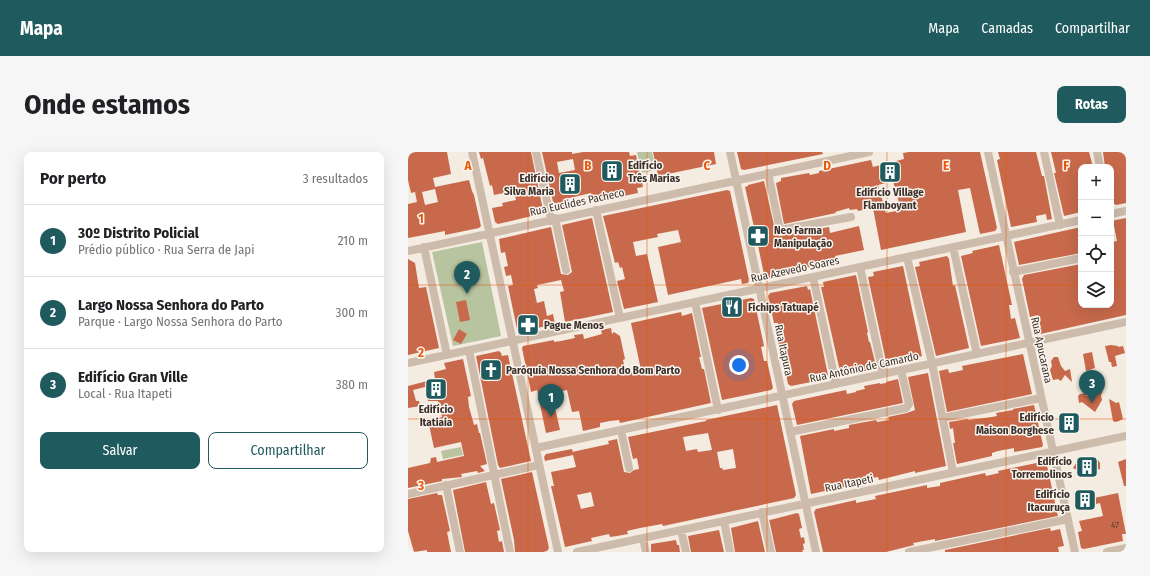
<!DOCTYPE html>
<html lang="pt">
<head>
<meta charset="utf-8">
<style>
  :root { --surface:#fff; --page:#f6f6f6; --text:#202124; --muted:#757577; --line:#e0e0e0; --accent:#1f5a5e }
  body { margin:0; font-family:"Fira Sans Condensed",sans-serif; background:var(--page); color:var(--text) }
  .controls { position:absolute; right:12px; top:12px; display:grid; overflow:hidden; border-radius:8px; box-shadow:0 4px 16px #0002 }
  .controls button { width:36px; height:36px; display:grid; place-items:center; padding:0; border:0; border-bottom:1px solid var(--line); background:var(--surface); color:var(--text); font:20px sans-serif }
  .you { position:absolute; left:331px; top:213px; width:14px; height:14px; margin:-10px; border:3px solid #fff; border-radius:50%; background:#1a73e8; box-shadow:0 0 0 6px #1a73e833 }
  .badge { display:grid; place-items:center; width:26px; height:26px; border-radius:50%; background:var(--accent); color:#fff; font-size:13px; font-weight:700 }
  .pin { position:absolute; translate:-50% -33px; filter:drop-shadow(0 1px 2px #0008) }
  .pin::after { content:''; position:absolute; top:21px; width:14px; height:12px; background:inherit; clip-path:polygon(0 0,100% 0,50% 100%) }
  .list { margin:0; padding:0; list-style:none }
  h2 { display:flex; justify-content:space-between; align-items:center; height:52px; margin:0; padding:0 16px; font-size:17px }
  h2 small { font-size:13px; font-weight:400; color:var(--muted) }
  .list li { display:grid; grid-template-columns:26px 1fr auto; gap:12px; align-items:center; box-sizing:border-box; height:72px; padding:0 16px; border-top:1px solid var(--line) }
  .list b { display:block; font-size:15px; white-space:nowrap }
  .list p { margin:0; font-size:13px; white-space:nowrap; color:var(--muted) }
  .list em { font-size:13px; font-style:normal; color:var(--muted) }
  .actions { display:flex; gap:8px; padding:12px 16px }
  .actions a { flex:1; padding:9px 0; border:1px solid var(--accent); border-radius:8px; text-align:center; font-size:14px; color:var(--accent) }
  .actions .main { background:var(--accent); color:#fff }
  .icon { flex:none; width:22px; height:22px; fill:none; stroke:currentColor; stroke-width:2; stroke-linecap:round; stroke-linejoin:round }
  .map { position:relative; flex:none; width:718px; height:400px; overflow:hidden; border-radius:8px }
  header { display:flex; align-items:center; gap:24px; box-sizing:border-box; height:56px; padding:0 20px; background:var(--accent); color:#fff }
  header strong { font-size:19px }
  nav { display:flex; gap:22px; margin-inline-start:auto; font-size:14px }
  .intro { display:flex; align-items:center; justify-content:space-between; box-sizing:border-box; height:96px; padding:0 24px }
  h1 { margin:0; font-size:28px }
  .button { padding:10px 18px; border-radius:8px; background:var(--accent); color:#fff; font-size:14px; font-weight:700 }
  main { display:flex; gap:24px; padding:0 24px }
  aside { flex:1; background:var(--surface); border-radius:8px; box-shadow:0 4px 16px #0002 }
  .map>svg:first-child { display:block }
  .green { fill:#b8c4a0 }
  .building { fill:#c8694b; fill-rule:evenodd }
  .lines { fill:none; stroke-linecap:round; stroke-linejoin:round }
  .minor { stroke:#cdbbac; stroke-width:8 }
  .grid { fill:none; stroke:#e8590c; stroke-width:1; stroke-opacity:0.55 }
  .labels { text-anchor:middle; stroke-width:3; stroke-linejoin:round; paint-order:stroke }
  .number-label { font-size:9px; fill:#5e3e33 }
  .poi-label { font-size:11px; font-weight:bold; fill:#3b302b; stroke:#fbf5ee; text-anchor:start }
  .street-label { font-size:11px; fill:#3b302b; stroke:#fbf5ee }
  .grid-label { font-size:13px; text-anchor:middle; font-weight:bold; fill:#e8590c; stroke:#fbf5ee; stroke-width:3; stroke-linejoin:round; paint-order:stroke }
</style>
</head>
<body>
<header>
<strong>Mapa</strong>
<nav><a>Mapa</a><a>Camadas</a><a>Compartilhar</a></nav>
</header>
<div class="intro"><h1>Onde estamos</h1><a class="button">Rotas</a></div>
<main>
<aside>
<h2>Por perto<small>3 resultados</small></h2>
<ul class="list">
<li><span class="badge">1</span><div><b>30º Distrito Policial</b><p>Prédio público · Rua Serra de Japi</p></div><em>210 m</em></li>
<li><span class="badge">2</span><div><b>Largo Nossa Senhora do Parto</b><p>Parque · Largo Nossa Senhora do Parto</p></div><em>300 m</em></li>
<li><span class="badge">3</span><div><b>Edifício Gran Ville</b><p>Local · Rua Itapeti</p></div><em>380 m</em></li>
</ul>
<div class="actions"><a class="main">Salvar</a><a>Compartilhar</a></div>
</aside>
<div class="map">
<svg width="718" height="400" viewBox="0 0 718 400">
  <rect width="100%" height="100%" fill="#f4ebe1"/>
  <path class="green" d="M229 0H244L248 18 234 21Z
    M74 90 93 184 45 194 24 100Z
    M53 295 55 303 35 307 33 299Z"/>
  <path class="building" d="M0 0H39L43 22 25 26 27 35 61 28 64 39 66 43 73 74 71 76 37 83V79L0 86V52L9 50 7 40 3 41 0 28ZM27 37 30 50 17 53 14 40Z
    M71 0H123L135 58 127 60 128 63 90 72 87 70 84 56 95 54 94 51 108 48 106 39 86 43 84 33 82 34 75 6 73 7Z
    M134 0H164V2L175 0H221L222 4 228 3 235 35 229 36 230 41 192 49 191 44 184 46 183 41 157 47V57L147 59ZM165 7 167 18 151 21 149 10Z
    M245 0H306L308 12 250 24Z
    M329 0H414L415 2 336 18 333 17Z
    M501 0H572L589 76 587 79 572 82 562 36 550 38 558 80 473 98 465 56 450 59 449 57 442 58 441 56 427 60 428 61 376 72 368 31 373 29V26L401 21 402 23 411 21V19L463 8 465 15 496 7 495 1ZM485 29 493 58 478 61 470 33Z
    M590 0H628L634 24H636L644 67 639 68 638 62 628 64 629 70 603 75 589 8 592 7Z
    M643 0H681L685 15H673V60L656 64 646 21H648Z
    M695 0H718V51L708 53 705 51 703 41V15H697Z
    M356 29 368 82 372 84 421 75 422 81 451 74 456 98 427 104 429 112 408 116 407 114 383 119 384 122 357 127 349 89H351V84L349 74 346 75 337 35 340 34V33Z
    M319 38 322 39 341 128 340 131 334 132 333 127 260 143 250 95 273 90 270 78 249 82 250 85 225 90 228 104 239 102 250 150 216 157 209 129 217 127 214 115 212 116 210 110 207 111 195 64Z
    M184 66 205 160 157 170 152 140 156 139 153 128 129 133 130 136 126 137 129 151 136 149 139 164 145 162 147 172 112 180 109 177 100 134 105 133 103 123 98 124 96 115 100 114 97 100 93 101 91 87 143 75 153 122 160 123 164 120 154 73Z
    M718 66V163L628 183 626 181 625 178 633 176 630 163 622 165 614 127 616 123 673 112V153H703V90L709 89 706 74 703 75V69Z
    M673 75V101L611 113 606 90Z
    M591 93 604 153H601L603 167 607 166 612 186 573 194 553 104 565 101 564 99Z
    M539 104 541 107 545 134 547 133 561 196 528 204 507 115 512 114 511 110Z
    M0 107 7 111 11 136 18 135 31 196 0 203Z
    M495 114 514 204 508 206V208L479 214 460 125 466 124 465 120Z
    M448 123 460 180 459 181 461 190H462L468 214 466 217 433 224 413 135H416L415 130Z
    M399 134 400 138 402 137 420 223H417L418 227 383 234 380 232 378 222H381L380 212 375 213 369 185V182L372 181 370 171H366L360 144 362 141Z
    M343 146 346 147 356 194 353 195 356 209H359L365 236 363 238 314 248 294 156Z
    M58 148 62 168 52 170 48 150Z
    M273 160 274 164 284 161 293 205H291L294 217H296L303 251 212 271 211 268 202 269 192 271V275L175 279 171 259 164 260 159 238 144 242 152 278 138 281 129 238 123 240 114 196 115 194 146 188V190L153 189 167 186 166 183 175 182 176 187 194 182 193 178 203 176 204 182 206 180 212 184 217 207 215 208 218 221 233 218 223 171Z
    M51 177 59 182 53 192 45 188Z
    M703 193 710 194V195L715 194 717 201 707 204 709 214 704 215 703 210H701L697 194Z
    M91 199 93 201 94 204 100 203 123 309 92 316 90 313 68 204Z
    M684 200 687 216 678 219 675 202Z
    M615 202 624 242 539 260 531 219 540 217 541 221 555 218 554 214Z
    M646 205H650L653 214 657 219 662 217 664 230 657 223 653 229 650 227 645 228 642 218 644 214 643 209Z
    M55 207 63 244 60 245 61 255 66 273 69 272 71 281H72L79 312 72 314 77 319 70 321 69 319 53 322 54 325 34 327V329L0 336V316L22 311 23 306 28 305 29 310 56 304 53 290 26 296 20 268 34 265 30 249H20L17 235 5 238 8 249H11L12 254 0 256V234L27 227 26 220 38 217 36 211Z
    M520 221 538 314 507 321V319L471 328 470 325 458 327 454 328V331L403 342 392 284 426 277V279L441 276V273L468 268 469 270 481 268 480 265 499 261 507 258 500 225Z
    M490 227 495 251 389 273 384 252 386 249 438 238 439 242 448 240V239L457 237 456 234 472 231V232L478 231V230Z
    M695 239 693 243 694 248 687 260 674 250 671 251 670 244 672 242 678 241V244Z
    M701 247 708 251 711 250 715 267 711 269 707 270 705 269Z
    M369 253 388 343 386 346 255 374 254 372 232 376 219 379 220 382 209 384 202 385 201 382 183 386 184 389 157 395 143 334H146L143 320 168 315 165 303 137 309 136 305 138 302 164 297 165 301 164 300 201 292 200 289 209 287 216 320 222 321 226 318 231 317 229 306 225 307 220 285 298 269V268ZM300 281 304 298 290 300 289 297 278 299 275 285ZM325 297 328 316 315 318 314 316H312L309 300ZM183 340 186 354 173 357 169 343Z
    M626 253 635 293 634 295 606 300V296L590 299 584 301V304L549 312 545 291H547L545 276 542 277 541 270 560 267V268L584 265 589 264 588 261 605 258V257Z
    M668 261 671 277 655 281 651 264Z
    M718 307V334H716L710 310Z
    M687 308H690L692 311V317L670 322 669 318 665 316 669 310 671 311Z
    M638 309 650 364 527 389V387L505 391 506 393 478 400H415L406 360 408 357 448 348V351L468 347 467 344 519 333V336L532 334V331L577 321 578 324 591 321 590 319Z
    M124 320 141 396 139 399 135 400H107L106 388 93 327Z
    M78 330 83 352 86 351 92 378 89 379 91 390 94 389 96 400H57L45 338Z
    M685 339 686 346 710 341 718 382H714L715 389 676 397 673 396 670 380 674 379 671 369 695 364 692 351 673 356V355L669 356 667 344 679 340V341Z
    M29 341 30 343H34L42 379 39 380 43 400H19V398L6 400 0 379V347Z
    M389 361 391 362 394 376 391 377 393 386 396 385 397 391 395 392 396 398H394L395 400H368L361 367 362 368Z
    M350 369 357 400H327L323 376Z
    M642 376 643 379 652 377 656 394 650 395 651 400H537V398Z
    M311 378 316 400H283L280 384Z
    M268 388 269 393H271L272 400H243V392Z"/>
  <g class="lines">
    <path class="minor" d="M64 0 150 400
      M128 0 143 67
      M322 0 408 400
      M580 0 667 400
      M636 0 652 73
      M689 0 692 15
      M360 21 372 78 443 65
      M188 58 212 166
      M703 62 718 59
      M147 66 158 118
      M16 95 39 203
      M545 95 569 202
      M0 99 461 0
      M499 105 524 211 545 320
      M452 115 475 222
      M605 120 673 106
      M405 125 428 232
      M287 150 310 258
      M61 198 102 400
      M0 211 673 68
      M535 266 633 246
      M213 278 221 316
      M382 280 498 256 501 252 493 218
      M128 296 718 170
      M38 333 52 400
      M0 342 131 313
      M354 360 363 400
      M316 369 322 400
      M273 378 278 400
      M235 386 238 400
      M169 400 718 284
      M501 400 660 367
      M699 400 718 396"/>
  </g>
  <path class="grid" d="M120 0V400M239 0V400M359 0V400M479 0V400M598 0V400M0 133H673M703 133H718M0 267H718"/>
  <defs>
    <g id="building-square" transform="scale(1.15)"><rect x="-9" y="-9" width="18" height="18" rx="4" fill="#1f5a5e" stroke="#fbf5ee"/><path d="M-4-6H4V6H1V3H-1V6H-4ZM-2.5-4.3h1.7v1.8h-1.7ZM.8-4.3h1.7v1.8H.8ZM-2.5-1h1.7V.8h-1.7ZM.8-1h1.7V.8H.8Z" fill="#fff"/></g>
    <g id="pharmacy-square" transform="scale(1.15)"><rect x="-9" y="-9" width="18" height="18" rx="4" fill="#1f5a5e" stroke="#fbf5ee"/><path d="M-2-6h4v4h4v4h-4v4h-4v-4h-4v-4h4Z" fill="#fff"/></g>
    <g id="restaurant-square" transform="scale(1.15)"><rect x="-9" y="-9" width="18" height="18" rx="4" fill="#1f5a5e" stroke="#fbf5ee"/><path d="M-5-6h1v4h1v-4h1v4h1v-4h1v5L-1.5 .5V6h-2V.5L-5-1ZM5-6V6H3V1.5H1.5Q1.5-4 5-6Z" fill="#fff"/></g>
    <g id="church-square" transform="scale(1.15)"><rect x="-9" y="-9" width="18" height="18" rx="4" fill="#1f5a5e" stroke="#fbf5ee"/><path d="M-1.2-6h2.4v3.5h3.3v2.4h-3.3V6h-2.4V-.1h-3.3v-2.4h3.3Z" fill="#fff"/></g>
  </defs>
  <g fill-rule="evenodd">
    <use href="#building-square" x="204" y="19"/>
    <use href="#building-square" x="482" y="20"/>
    <use href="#building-square" x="162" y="32"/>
    <use href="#pharmacy-square" x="350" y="84"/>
    <use href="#restaurant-square" x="324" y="155"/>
    <use href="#pharmacy-square" x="120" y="173"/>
    <use href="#church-square" x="83" y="218"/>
    <use href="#building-square" x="28" y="237"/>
    <use href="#building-square" x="661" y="271"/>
    <use href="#building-square" x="679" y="315"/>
    <use href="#building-square" x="677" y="348"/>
  </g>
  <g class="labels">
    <g class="number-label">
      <text x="707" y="376">47</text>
    </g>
    <g class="poi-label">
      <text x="220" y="17">Edifício<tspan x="220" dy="13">Três Marias</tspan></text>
      <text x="146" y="30" text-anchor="end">Edifício<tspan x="146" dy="13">Silva Maria</tspan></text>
      <text x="482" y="44" text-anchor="middle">Edifício Village<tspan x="482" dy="13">Flamboyant</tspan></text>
      <text x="366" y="82">Neo Farma<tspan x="366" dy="13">Manipulação</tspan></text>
      <text x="340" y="159">Fichips Tatuapé</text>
      <text x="136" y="177">Pague Menos</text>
      <text x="98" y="222">Paróquia Nossa Senhora do Bom Parto</text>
      <text x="28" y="261" text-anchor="middle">Edifício<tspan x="28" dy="13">Itatiaia</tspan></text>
      <text x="646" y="269" text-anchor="end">Edifício<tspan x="646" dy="13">Maison Borghese</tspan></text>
      <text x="664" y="313" text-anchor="end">Edifício<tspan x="664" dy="13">Torremolinos</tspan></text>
      <text x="662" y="346" text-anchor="end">Edifício<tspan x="662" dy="13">Itacuruça</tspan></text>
    </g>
    <g class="street-label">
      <text transform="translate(169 50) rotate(-12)" y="4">Rua Euclides Pacheco</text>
      <text transform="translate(387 117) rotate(-12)" y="4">Rua Azevedo Soares</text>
      <text transform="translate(376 198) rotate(78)" y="4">Rua Itapura</text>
      <text transform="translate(634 198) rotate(78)" y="4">Rua Apucarana</text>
      <text transform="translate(456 215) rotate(-12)" y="4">Rua Antônio de Camardo</text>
      <text transform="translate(441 331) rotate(-12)" y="4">Rua Itapeti</text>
    </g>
  </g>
  <g class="grid-label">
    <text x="60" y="18">A</text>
    <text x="180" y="18">B</text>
    <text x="299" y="18">C</text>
    <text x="419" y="18">D</text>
    <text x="538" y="18">E</text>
    <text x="658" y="18">F</text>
    <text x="13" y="71">1</text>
    <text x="13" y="205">2</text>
    <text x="13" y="338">3</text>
  </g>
</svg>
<div class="controls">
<button>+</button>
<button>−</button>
<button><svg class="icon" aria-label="locate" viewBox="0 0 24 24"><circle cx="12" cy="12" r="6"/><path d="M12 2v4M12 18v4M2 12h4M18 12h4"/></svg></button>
<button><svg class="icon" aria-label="layers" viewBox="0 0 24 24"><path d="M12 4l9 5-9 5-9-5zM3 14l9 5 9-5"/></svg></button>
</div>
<div class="you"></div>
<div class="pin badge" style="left:143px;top:265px">1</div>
<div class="pin badge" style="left:59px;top:142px">2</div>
<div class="pin badge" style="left:684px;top:251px">3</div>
</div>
</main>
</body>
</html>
